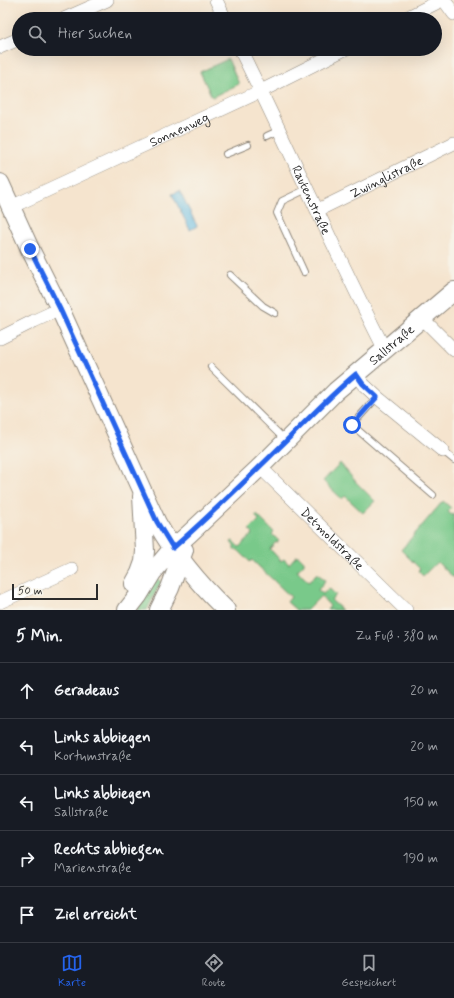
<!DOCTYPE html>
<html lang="de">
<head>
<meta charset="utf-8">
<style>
  :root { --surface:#171b24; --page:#20242c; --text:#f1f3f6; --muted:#9ea1a6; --line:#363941; --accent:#2563eb }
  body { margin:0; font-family:Mynerve,sans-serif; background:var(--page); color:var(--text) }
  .scale { position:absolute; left:12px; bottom:10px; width:86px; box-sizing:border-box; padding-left:4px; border:2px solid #2b2b2b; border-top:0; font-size:11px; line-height:14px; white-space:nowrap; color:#2b2b2b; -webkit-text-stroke:3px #f7f3e8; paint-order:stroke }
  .stop { position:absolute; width:12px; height:12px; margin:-9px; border:3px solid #2563eb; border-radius:50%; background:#fff }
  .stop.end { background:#2563eb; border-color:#fff; box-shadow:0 1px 4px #0008 }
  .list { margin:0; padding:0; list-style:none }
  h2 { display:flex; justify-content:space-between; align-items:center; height:52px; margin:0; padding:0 16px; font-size:17px }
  h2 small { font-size:13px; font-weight:400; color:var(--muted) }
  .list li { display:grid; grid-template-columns:26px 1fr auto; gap:12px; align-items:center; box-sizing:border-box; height:56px; padding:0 16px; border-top:1px solid var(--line) }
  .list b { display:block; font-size:15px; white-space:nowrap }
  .list p { margin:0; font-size:13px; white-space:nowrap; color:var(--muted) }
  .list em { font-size:13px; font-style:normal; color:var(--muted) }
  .icon { flex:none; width:22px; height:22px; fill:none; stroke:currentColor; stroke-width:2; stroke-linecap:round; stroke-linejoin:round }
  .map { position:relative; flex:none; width:454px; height:610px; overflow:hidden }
  .search { position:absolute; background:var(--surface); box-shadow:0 4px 16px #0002; left:12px; right:12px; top:12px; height:44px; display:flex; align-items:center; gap:10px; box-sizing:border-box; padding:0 14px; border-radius:22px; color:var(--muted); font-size:15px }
  .sheet { height:332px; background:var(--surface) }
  nav { display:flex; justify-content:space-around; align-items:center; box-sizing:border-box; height:56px; border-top:1px solid var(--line); background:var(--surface); font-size:11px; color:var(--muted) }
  nav a { display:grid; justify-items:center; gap:2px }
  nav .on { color:var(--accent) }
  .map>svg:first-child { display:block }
  .green { fill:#79c98a; stroke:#527a5a }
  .water { fill:#66bce3; stroke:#487487 }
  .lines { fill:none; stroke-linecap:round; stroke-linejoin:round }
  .lane-casing { stroke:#90887c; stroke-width:8 }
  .street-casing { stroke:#90887c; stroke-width:14 }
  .secondary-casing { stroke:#90887c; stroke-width:20 }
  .lane { stroke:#fff; stroke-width:6 }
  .street { stroke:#fff; stroke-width:13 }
  .secondary { stroke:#fff; stroke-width:18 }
  .route { stroke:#2563eb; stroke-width:5 }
  .labels { text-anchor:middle; stroke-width:3.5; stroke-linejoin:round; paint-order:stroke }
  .street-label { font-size:13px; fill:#2b2b2b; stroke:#f7f3e8 }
</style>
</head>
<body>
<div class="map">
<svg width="454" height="610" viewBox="0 0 454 610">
  <rect width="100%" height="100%" fill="#f7f3e8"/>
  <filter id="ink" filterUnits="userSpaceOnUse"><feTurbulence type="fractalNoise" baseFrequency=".025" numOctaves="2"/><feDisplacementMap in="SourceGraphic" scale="8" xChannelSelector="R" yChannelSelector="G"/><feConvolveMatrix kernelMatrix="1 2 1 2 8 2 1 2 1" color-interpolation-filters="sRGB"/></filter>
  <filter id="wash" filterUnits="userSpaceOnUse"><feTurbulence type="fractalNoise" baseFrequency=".012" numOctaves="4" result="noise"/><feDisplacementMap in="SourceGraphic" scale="16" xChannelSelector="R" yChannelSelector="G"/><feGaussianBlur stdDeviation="0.9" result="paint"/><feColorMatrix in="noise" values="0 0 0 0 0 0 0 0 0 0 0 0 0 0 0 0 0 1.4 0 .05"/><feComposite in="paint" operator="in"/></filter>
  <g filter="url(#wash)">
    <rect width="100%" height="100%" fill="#f5e4ce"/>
    <path class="green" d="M228 59 239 84 212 97 200 72Z
      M340 463 356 482 375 501 363 513 345 496 342 499 323 481Z
      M443 501 451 508 448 512 452 515 454 514V578L437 562 423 576 418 571 420 569 401 550Z
      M257 515 274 532 272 534 279 541 277 543 276 542 270 549 281 561 284 559 289 564 296 556H299L304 561V564L297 571 309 582 316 574H318L325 580 324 582 318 590 323 594 329 588 336 595 331 600 342 610H327L330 606 321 596 307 610H296L287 602 291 597 252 560 250 562 238 550H234V546L231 542 233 541 239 547 253 534 249 530 259 520 255 516Z
      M157 577 161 582 147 610H136Z"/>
    <path class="water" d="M180 191 197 226 190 230 172 194Z"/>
  </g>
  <g filter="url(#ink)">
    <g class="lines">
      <g class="lane-casing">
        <path id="lane" d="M267 136 280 130
          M226 154 248 145
          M304 272 277 213 282 201 307 189
          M230 275 263 306 275 313
          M211 367 285 440
          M377 397 352 425 433 495
          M443 451 454 460"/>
      </g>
      <g class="street-casing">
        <g id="street">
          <path d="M216 0 225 19"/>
          <path d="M444 0 454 14"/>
          <path d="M64 19 107 0"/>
          <path d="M404 19 442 0"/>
          <path d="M0 47 19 39"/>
          <path id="s1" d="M240 49C290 149 334 251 385 350"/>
          <path id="s2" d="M11 207 261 91 345 49"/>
          <path id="s3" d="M318 210 454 143"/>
          <path d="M422 318 454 350"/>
          <path d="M0 338 34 321 60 309"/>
          <path d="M356 374 363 384 377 397 443 451"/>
          <path id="s4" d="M260 467 406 610"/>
          <path d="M0 602 72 569"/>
        </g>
      </g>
      <g class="secondary-casing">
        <g id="secondary">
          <path d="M0 183 30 249 60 309 157 523C175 555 200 585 226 610"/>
          <path d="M134 584 140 573 144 562 145 551 142 496"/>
          <path id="s5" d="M127 610 138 596 152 573 173 548 189 534 260 467 336 391 454 291"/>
          <path d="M159 610 170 588 184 550"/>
        </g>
      </g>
      <use href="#lane" class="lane"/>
      <use href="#street" class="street"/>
      <use href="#secondary" class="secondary"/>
    </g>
  </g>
  <g class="lines" filter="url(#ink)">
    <path class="route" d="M30 249 60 309 157 522 173 548C212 514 249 477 286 441 309 418 331 395 356 374L363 384 377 397 352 425"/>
  </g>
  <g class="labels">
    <g class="street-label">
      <text dy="5" stroke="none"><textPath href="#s2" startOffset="185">Sonnenweg</textPath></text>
      <text dy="5" stroke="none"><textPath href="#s3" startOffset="76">Zwinglistraße</textPath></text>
      <text dy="5" stroke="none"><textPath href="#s1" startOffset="167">Rautenstraße</textPath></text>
      <text dy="5" stroke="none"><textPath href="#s5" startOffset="376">Sallstraße</textPath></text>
      <text dy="5" stroke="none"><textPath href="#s4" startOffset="102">Detmoldstraße</textPath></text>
    </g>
  </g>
</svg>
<div class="scale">50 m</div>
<div class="stop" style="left:352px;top:425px"></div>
<div class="stop end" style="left:30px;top:249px"></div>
<div class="search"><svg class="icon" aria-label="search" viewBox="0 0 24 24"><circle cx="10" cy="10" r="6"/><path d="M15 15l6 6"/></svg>Hier suchen</div>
</div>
<section class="sheet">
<h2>5 Min.<small>Zu Fuß · 380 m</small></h2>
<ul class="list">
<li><svg class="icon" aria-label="ahead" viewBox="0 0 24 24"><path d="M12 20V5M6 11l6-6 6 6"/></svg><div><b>Geradeaus</b></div><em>20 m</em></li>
<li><svg class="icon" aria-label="left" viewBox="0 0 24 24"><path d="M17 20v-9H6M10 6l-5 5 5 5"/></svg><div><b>Links abbiegen</b><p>Kortumstraße</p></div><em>20 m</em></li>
<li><svg class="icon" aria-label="left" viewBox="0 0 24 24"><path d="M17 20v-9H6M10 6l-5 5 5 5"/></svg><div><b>Links abbiegen</b><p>Sallstraße</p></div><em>150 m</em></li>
<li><svg class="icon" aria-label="right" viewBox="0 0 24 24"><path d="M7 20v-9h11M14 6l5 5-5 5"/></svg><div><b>Rechts abbiegen</b><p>Marienstraße</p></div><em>190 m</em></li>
<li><svg class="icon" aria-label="arrive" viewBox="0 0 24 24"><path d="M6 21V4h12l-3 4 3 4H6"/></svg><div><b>Ziel erreicht</b></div></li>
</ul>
</section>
<nav>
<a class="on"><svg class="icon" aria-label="map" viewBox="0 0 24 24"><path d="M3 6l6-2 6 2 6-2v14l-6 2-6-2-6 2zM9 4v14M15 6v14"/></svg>Karte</a>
<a><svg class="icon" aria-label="directions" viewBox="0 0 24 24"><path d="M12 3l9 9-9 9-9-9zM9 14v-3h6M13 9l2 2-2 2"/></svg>Route</a>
<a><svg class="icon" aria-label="saved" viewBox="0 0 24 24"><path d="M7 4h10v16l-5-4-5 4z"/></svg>Gespeichert</a>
</nav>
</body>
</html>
